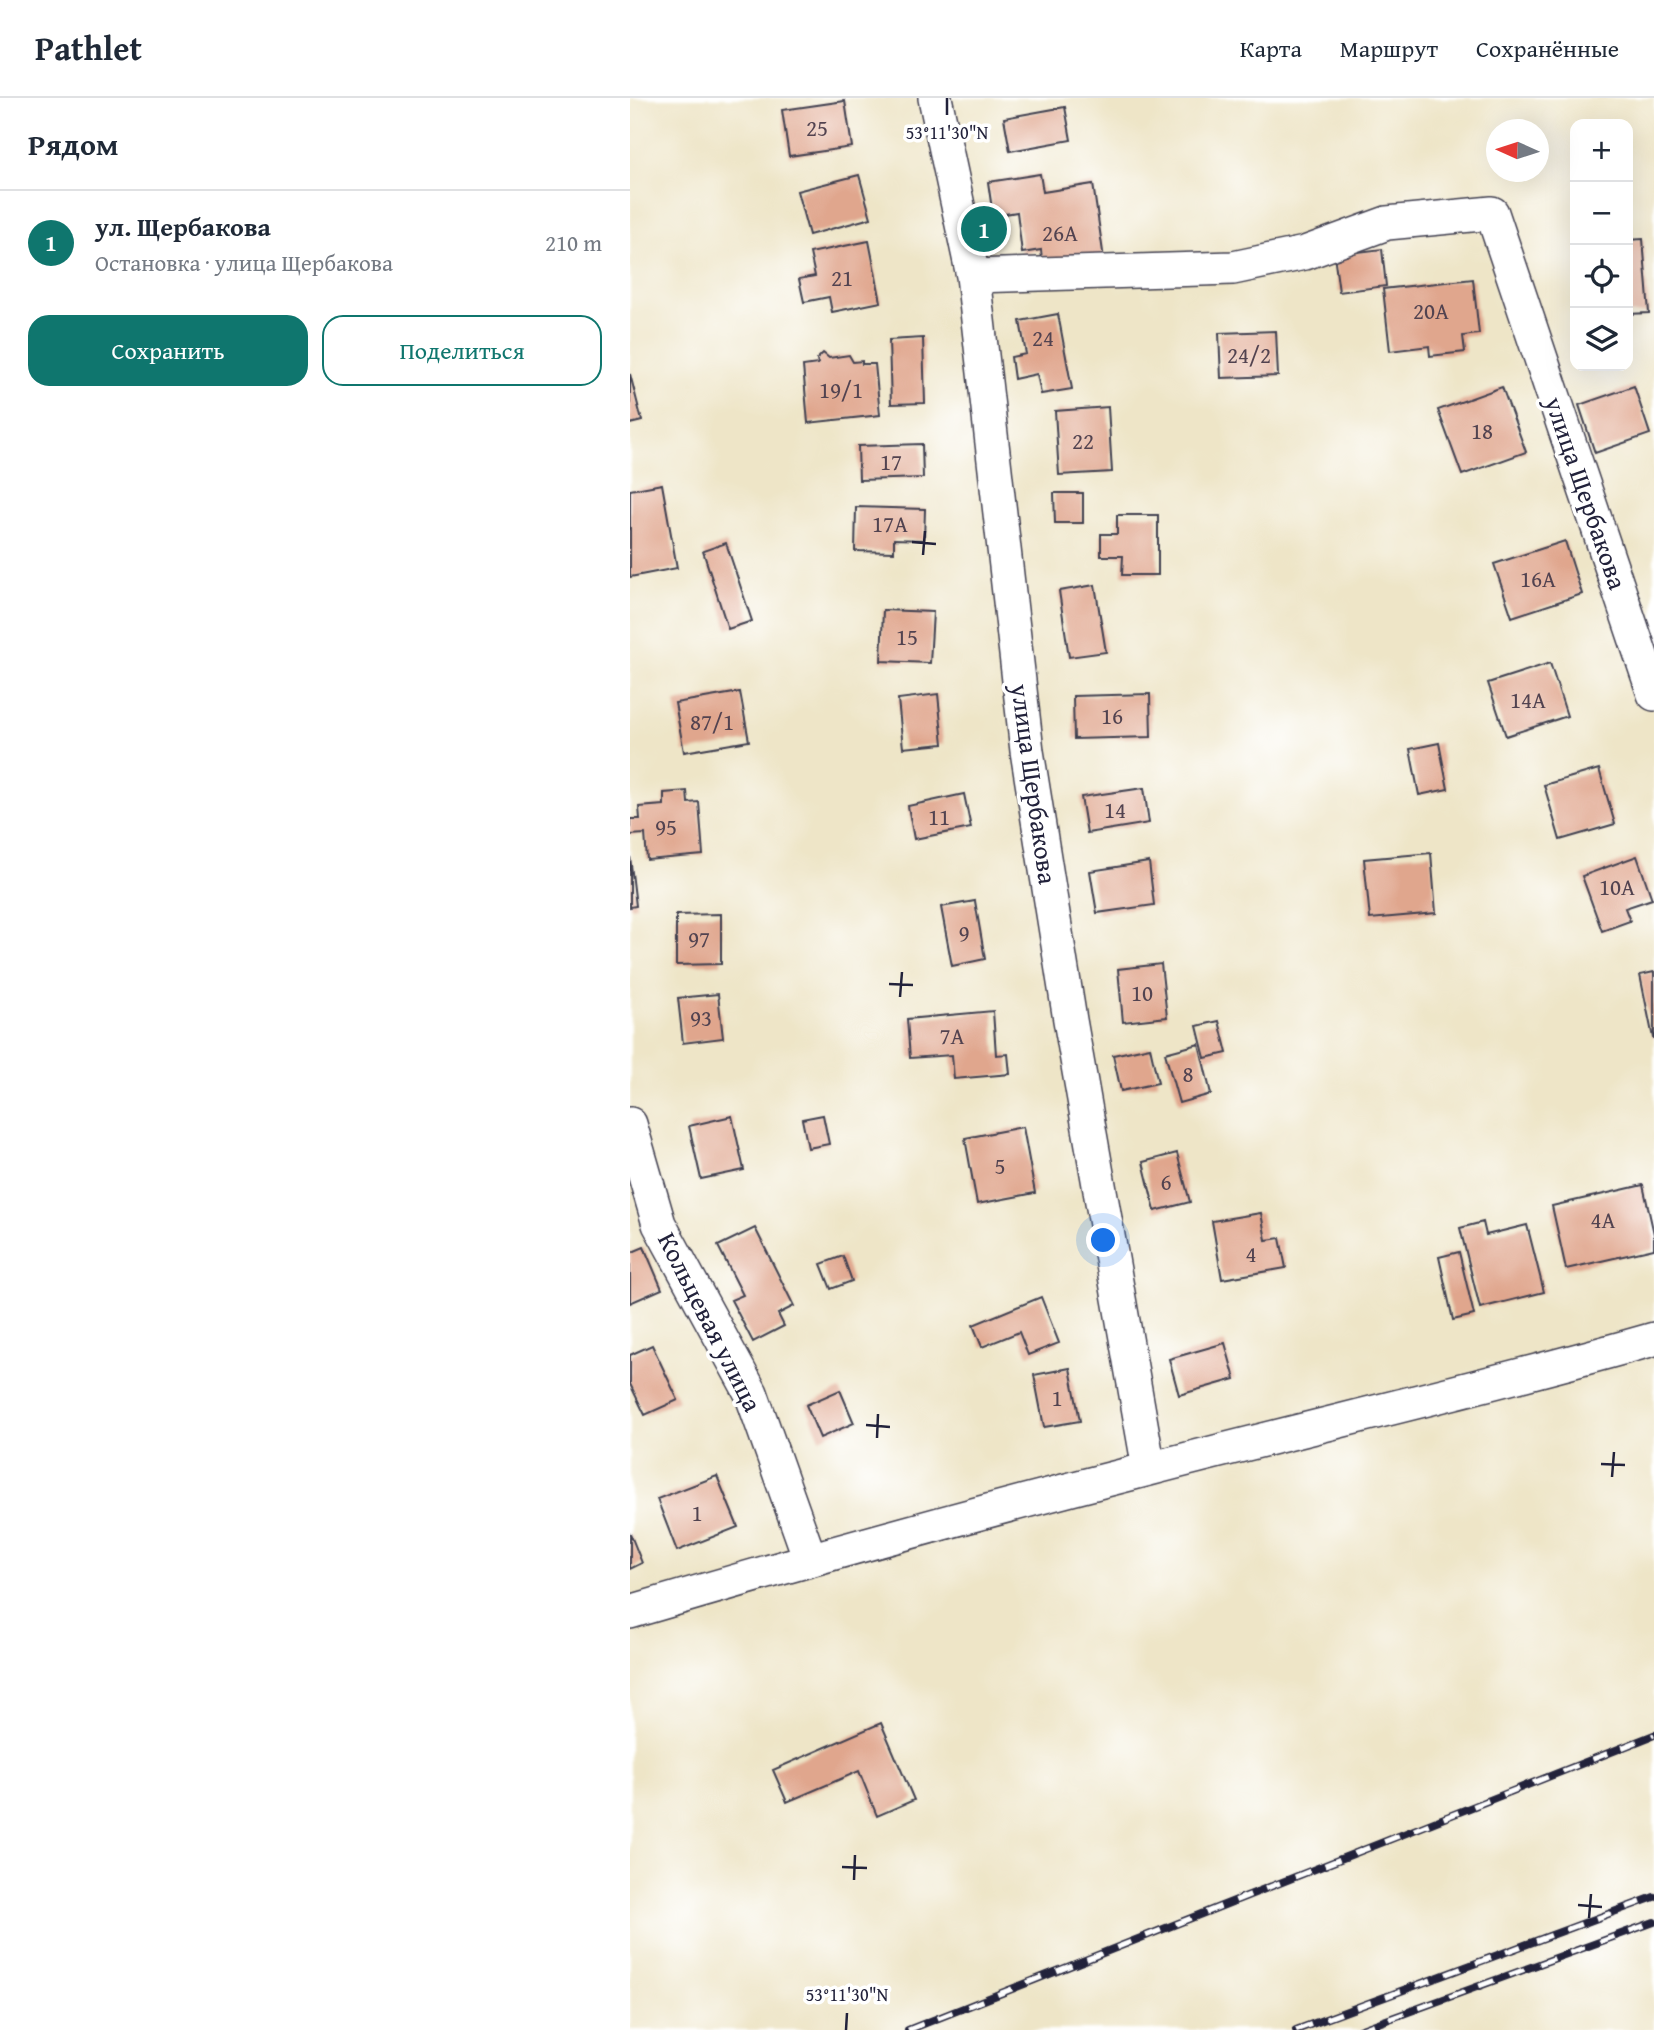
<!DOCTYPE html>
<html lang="ru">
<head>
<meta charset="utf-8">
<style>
  :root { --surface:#fff; --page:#f6f6f7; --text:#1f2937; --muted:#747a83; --line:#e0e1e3; --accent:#0f766e }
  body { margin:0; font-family:"Gentium Book Plus",serif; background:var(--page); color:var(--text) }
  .controls { position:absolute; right:21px; top:21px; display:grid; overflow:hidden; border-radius:14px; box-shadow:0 7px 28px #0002 }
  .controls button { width:63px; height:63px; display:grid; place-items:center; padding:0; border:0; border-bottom:2px solid var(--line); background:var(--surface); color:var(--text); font:35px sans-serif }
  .compass { position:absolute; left:856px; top:21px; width:63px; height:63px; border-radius:50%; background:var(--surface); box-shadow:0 7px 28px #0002; rotate:273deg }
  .you { position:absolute; left:474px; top:1143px; width:24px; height:24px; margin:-18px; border:5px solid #fff; border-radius:50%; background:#1a73e8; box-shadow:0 0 0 10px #1a73e833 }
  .badge { display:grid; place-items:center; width:46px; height:46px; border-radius:50%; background:var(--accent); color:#fff; font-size:23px; font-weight:700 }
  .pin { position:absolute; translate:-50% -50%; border:4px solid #fff; box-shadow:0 2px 7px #0006 }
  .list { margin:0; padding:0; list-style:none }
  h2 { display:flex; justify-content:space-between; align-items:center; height:91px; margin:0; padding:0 28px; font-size:30px }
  h2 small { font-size:23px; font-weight:400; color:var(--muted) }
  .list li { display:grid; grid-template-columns:46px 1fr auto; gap:21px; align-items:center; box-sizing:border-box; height:105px; padding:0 28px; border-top:2px solid var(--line) }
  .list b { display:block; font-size:26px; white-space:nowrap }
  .list p { margin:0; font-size:23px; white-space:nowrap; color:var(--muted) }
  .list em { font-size:23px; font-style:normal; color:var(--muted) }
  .actions { display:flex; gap:14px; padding:21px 28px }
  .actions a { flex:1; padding:16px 0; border:2px solid var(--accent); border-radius:21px; text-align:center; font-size:24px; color:var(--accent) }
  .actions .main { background:var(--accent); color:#fff }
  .icon { flex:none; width:38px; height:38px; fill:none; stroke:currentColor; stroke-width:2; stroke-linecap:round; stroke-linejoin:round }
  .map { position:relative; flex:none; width:1024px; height:1932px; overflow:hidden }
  header { display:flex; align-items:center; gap:42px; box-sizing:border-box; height:98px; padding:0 35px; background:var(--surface); border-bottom:2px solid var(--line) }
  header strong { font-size:33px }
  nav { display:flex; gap:38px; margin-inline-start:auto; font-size:24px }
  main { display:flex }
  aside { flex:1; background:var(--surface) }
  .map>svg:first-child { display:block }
  .building { fill:#e0a68d }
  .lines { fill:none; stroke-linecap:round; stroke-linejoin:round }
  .minor-casing { stroke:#413f50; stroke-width:36 }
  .minor { stroke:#fff; stroke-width:33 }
  .rail-casing { stroke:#22223b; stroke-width:8 }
  .rail { stroke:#fff; stroke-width:5; stroke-dasharray:16; stroke-linecap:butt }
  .ticks { fill:none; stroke:#22223b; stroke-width:2.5 }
  .labels { text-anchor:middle; stroke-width:7; stroke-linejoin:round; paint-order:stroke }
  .number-label { font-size:23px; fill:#524350 }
  .street-label { font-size:26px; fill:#22223b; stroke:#fff }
  .ticks-label { font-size:18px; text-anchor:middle; fill:#22223b; stroke:#fff; stroke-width:7; stroke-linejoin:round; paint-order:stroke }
</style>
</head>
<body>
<header>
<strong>Pathlet</strong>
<nav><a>Карта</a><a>Маршрут</a><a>Сохранённые</a></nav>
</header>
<main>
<aside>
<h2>Рядом<small></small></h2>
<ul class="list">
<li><span class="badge">1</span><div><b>ул. Щербакова</b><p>Остановка · улица Щербакова</p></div><em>210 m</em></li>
</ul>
<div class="actions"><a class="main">Сохранить</a><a>Поделиться</a></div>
</aside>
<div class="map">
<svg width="1024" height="1932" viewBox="0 0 1024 1932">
  <rect width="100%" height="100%" fill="#fff"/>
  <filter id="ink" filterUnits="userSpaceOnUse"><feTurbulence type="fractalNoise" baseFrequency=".0143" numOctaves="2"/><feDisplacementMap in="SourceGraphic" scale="14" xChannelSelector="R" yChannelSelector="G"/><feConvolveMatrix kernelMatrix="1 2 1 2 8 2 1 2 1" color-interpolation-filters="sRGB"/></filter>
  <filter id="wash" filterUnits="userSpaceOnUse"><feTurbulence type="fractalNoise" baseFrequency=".00686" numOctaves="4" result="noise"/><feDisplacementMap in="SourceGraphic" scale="28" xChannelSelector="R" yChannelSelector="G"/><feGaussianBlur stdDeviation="1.57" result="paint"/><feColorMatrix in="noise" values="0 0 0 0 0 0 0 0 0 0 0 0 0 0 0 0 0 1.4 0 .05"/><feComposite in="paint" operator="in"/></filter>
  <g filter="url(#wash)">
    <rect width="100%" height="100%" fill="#eee5c7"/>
    <g id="blocks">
      <path class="building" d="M215 3 222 49 159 58 152 12Z
        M435 9 441 42 380 53 374 20Z
        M410 76 413 94 463 86 474 161 413 170 411 152 392 155 387 114 363 118 358 84Z
        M229 77 241 120 179 137 167 93Z
        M1013 141 1019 215 998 216V142Z
        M239 143 251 204 202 214 199 199 174 204 169 181 185 178 180 155Z
        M752 151 756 188 709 194 704 157Z
        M843 181 849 236 833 238 835 254 800 258 799 248 760 253 753 191Z
        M428 216 442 291 411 296 407 276 384 281 381 259 396 256 390 223Z
        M646 233 648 278 591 280 589 235Z
        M293 240 295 305 261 306 259 242Z
        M193 255 199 260 219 257 223 264 232 263V266H245L250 317 178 325 173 268 188 266 187 261Z
        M0 276 12 323 0 326Z
        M1004 288 1020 336 965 355 949 307Z
        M872 289 896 354 832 377 808 312Z
        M478 309 482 374 429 377 425 313Z
        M292 346 293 380 229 382 228 348Z
        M32 386 47 470 0 479V392Z
        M424 395H453V425H425Z
        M226 409 295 411 294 442 264 441V454L225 453Z
        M487 417H528V477H492L493 458H471V436H487Z
        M935 443 952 496 882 519 864 466Z
        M96 445 122 523 98 531 73 453Z
        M465 487 476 554 439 559 429 493Z
        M253 512 303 514 300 565 251 563Z
        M920 565 937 618 876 638 858 585Z
        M110 594 119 643 54 654 45 605Z
        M308 596 313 646 273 650 268 601Z
        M520 596 521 639 444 641 443 598Z
        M809 645 818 691 789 697 780 651Z
        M969 671 985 726 930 742 914 687Z
        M514 690 519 725 457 735 451 699Z
        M57 693 58 705 69 704 73 757 17 762 15 736 0 737V721H10L9 709 34 707V695Z
        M334 696 341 730 284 741 278 708Z
        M801 755 806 815 740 821 734 761Z
        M0 758 6 808 0 809Z
        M1007 758 1022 801 995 810 1000 823 972 833 952 778Z
        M519 764 524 807 467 815 460 773Z
        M345 803 355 861 322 868 311 809Z
        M91 816V866L46 867V817Z
        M531 866 537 919 493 924 488 871Z
        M1024 874V940H1023L1010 877Z
        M88 896 93 940 53 945 48 900Z
        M363 913 366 957 378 956 380 976 324 981 322 957 280 960 277 921Z
        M589 923 597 955 575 960 567 928Z
        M569 946 581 996 549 1005 535 955Z
        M520 949 528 985 491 993 483 957Z
        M193 1017 199 1046 178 1050 172 1021Z
        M102 1018 114 1072 71 1081 59 1028Z
        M393 1029 405 1095 347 1106 335 1040Z
        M547 1055 560 1104 525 1113 513 1064Z
        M1013 1087 1024 1136V1151L936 1171 922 1108Z
        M631 1115 636 1142 650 1140 656 1170 592 1181 582 1123Z
        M853 1124 856 1137 897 1127 914 1194 850 1210 830 1130Z
        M125 1130 164 1208 148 1216 154 1228 123 1244 101 1202 113 1197 88 1148Z
        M14 1149 32 1191 0 1205V1155Z
        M829 1154 844 1217 823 1222 809 1159Z
        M213 1158 222 1183 201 1191 191 1166Z
        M411 1199 429 1245 398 1257 389 1234 352 1249 343 1227Z
        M595 1245 605 1281 549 1297 539 1261Z
        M22 1247 48 1302 15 1317 0 1286V1257Z
        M440 1270 450 1323 414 1329 404 1277Z
        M210 1292 224 1325 190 1340 176 1307Z
        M87 1378 108 1429 47 1453 27 1401Z
        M0 1435 12 1465 0 1471Z
        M251 1625 284 1702 247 1718 229 1673 157 1704 143 1672Z"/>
    </g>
  </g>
  <g filter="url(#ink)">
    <use href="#blocks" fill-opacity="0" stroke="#413f50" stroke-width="2"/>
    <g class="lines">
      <g class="minor-casing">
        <path id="minor" d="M305 0 343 178 397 653 440 922 519 1371
          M343 178 603 170 675 155 757 125 862 115 1024 596
          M0 1026 29 1126 121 1295 180 1461
          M0 1514C172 1463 345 1415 519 1371 687 1327 857 1289 1024 1241"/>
      </g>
      <use href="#minor" class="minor"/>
      <g class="rail-casing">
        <path id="rail" d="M278 1932 1024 1637
          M666 1932 1024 1799
          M729 1932 1024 1824"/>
      </g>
      <use href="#rail" class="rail"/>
    </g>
  </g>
  <path class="ticks" d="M317 17V0M282 444 306 446M293 457 295 433M259 886 283 887M270 899 272 874M236 1327 260 1329M247 1340 248 1316M971 1366 995 1367M982 1379 984 1354M212 1769 237 1770M224 1782 225 1757M948 1807 972 1809M959 1820 961 1796M216 1932 217 1915"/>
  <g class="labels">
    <g class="number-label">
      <text x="187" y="38">25</text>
      <text x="430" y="143">26А</text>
      <text x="212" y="188">21</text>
      <text x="801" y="221">20А</text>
      <text x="413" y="248">24</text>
      <text x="619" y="265">24/2</text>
      <text x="211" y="300">19/1</text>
      <text x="852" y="341">18</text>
      <text x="453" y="351">22</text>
      <text x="261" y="372">17</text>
      <text x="260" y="434">17А</text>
      <text x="908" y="489">16А</text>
      <text x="277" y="547">15</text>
      <text x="898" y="610">14А</text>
      <text x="482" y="626">16</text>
      <text x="82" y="632">87/1</text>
      <text x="485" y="720">14</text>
      <text x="309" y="727">11</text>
      <text x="36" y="737">95</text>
      <text x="987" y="797">10А</text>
      <text x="334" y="843">9</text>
      <text x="69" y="849">97</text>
      <text x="512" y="903">10</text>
      <text x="71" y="928">93</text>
      <text x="322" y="946">7А</text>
      <text x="558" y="984">8</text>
      <text x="370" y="1076">5</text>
      <text x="536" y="1092">6</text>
      <text x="973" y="1130">4А</text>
      <text x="621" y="1164">4</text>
      <text x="427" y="1308">1</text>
      <text x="67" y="1423">1</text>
    </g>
    <g class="street-label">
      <text transform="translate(956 395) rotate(71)" y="9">улица Щербакова</text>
      <text transform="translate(404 686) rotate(82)" y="9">улица Щербакова</text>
      <text transform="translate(80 1224) rotate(63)" y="9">Кольцевая улица</text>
    </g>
  </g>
  <g class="ticks-label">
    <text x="317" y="41">53°11'30"N</text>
    <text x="217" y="1903">53°11'30"N</text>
  </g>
</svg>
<div class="controls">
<button>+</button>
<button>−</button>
<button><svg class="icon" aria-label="locate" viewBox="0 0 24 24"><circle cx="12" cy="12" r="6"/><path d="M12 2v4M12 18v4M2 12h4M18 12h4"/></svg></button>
<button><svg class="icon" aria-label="layers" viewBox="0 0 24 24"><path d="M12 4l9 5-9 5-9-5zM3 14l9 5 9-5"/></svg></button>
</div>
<svg class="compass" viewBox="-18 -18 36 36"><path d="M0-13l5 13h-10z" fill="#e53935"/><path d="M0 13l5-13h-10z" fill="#747a83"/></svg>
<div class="you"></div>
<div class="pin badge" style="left:354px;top:131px">1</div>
</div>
</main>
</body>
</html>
